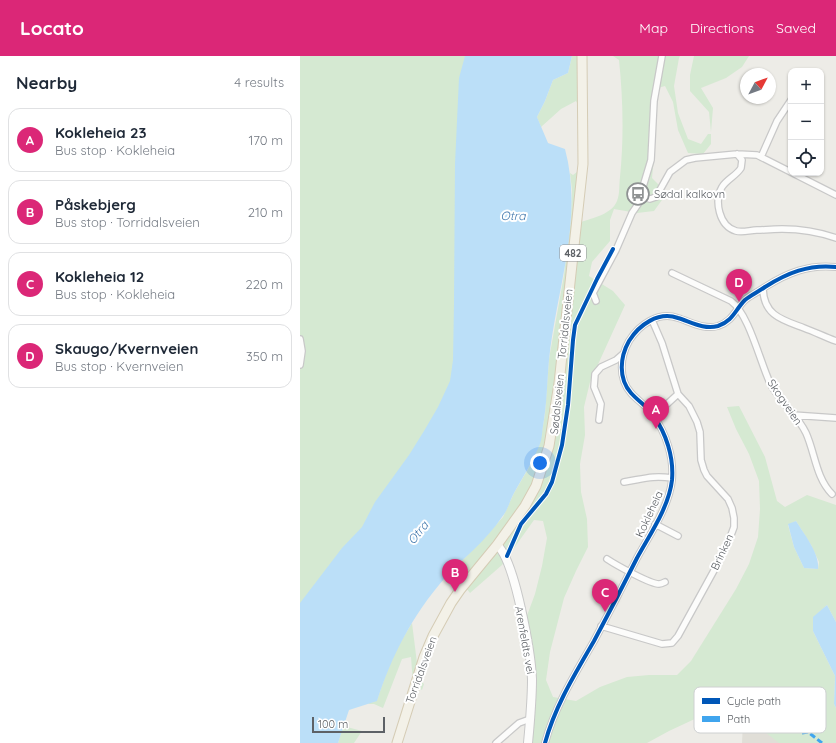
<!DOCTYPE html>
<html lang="en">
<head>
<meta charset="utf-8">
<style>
  :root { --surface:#fff; --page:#f6f6f7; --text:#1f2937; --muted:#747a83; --line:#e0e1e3; --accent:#db2777 }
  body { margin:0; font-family:Quicksand,sans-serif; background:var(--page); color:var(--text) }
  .controls { position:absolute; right:12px; top:12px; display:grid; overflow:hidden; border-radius:8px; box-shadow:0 1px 3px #0004 }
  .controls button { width:36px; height:36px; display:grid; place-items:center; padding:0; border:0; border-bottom:1px solid var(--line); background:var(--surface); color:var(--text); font:20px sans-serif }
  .compass { position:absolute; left:440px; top:12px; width:36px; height:36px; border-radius:50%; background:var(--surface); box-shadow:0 1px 3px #0004; rotate:49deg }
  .scale { position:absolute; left:12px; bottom:10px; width:73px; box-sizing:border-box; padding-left:4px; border:2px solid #5d6166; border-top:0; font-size:11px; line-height:14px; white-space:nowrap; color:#5d6166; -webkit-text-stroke:3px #fff; paint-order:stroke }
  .you { position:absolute; left:240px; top:407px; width:14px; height:14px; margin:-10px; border:3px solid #fff; border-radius:50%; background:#1a73e8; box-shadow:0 0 0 6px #1a73e833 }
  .badge { display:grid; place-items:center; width:26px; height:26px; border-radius:50%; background:var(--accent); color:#fff; font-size:13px; font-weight:700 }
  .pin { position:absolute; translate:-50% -33px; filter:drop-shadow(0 1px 2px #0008) }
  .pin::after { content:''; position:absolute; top:21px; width:14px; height:12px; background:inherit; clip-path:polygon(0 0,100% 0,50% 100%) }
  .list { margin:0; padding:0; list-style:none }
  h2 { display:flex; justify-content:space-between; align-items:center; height:52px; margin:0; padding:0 16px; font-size:17px }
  h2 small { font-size:13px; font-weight:400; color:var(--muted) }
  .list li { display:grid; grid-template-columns:26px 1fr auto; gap:12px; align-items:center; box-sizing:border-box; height:64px; margin:0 8px 8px; padding:0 8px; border:1px solid var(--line); border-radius:12px }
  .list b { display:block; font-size:15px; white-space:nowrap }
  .list p { margin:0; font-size:13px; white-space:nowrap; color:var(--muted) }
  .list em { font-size:13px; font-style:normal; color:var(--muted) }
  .icon { flex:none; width:22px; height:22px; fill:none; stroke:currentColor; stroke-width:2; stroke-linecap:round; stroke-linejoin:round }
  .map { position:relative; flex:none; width:536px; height:687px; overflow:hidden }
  header { display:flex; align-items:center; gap:24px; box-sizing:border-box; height:56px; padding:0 20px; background:var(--accent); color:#fff }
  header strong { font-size:19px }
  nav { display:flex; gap:22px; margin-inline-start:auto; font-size:14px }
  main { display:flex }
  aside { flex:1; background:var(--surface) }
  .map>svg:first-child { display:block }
  .education { fill:#e0ded7 }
  .green { fill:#d5e9d2; fill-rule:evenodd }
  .water { fill:#bbdff8 }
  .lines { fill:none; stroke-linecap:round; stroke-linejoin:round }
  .street-casing { stroke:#c8c8c8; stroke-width:8 }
  .secondary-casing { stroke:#c8c8c8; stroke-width:10 }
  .primary-casing { stroke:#d5ccb5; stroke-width:11 }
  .street { stroke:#fcfcfb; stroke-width:5.5 }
  .secondary { stroke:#fcfcfb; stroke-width:8 }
  .primary { stroke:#f3f1e8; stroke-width:9 }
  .quiet { stroke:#40a5ee; stroke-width:3; stroke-dasharray:6 3; stroke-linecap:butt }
  .cycleway-casing { stroke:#fff; stroke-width:6 }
  .cycleway { stroke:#0057b8; stroke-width:4 }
  .labels { text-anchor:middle; stroke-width:4; stroke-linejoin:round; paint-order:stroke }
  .shield { fill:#fff; stroke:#8e9094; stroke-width:1 }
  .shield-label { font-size:10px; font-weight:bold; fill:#5d6166 }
  .poi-label { font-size:11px; fill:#5d6166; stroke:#fff; text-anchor:start }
  .street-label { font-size:11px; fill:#5d6166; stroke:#fff }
  .water-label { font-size:12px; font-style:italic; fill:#3d75ab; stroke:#fff }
  .key { fill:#fff; stroke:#ced0d1; stroke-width:1 }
  .key-label { font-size:11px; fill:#5d6166 }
</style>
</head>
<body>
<header>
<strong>Locato</strong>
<nav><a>Map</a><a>Directions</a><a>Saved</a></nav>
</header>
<main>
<aside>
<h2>Nearby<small>4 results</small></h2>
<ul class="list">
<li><span class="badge">A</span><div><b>Kokleheia 23</b><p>Bus stop · Kokleheia</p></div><em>170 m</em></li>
<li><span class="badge">B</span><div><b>Påskebjerg</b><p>Bus stop · Torridalsveien</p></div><em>210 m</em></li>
<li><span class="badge">C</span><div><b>Kokleheia 12</b><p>Bus stop · Kokleheia</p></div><em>220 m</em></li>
<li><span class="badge">D</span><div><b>Skaugo/Kvernveien</b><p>Bus stop · Kvernveien</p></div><em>350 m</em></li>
</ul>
</aside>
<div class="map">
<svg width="536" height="687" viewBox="0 0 536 687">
  <rect width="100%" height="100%" fill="#edece7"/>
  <path class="education" d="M455 661 485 687H442L443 667Z"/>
  <path class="green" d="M0 0H207L176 318 0 616Z
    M272 0H282L284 91 279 159 281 166C293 162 312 158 317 145 320 138 319 128 320 121 324 81 323 43 319 4L313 0H380L379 2 374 30 378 57 388 83 401 88 408 78H411V88L403 98 388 97 378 74 373 46 365 30 358 32 354 59 355 91 352 122 367 137 354 155 337 157 314 153 310 164V185L292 206 289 220 313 235 325 249 290 326 284 351 285 379 280 408 281 436 287 463 288 491 276 515 264 542 250 596 246 624 253 641 276 645 300 631 327 621 349 619H377L391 605 436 533 449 508 458 481 460 453 459 425 449 398 436 373 427 351 439 350 465 401 477 445 485 451 507 439 536 449V566L527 549 513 562V575L535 620 534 648 536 652V687H479L448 663 414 654 369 675 347 687H227V623L225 565 235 538 242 510 247 482 243 465 234 464 202 509 170 537 152 515 185 481 203 461 214 437 228 413 240 387 245 358 249 303 264 219 271 163 272 134 270 117 273 119 281 113 283 81V57L276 45 261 53 241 71 237 61 245 45 253 24 268 17ZM496 465 511 489 519 506 518 513 504 512 494 491 488 469Z
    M394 0H449L442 11 426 22 401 32 413 52 411 76 409 56 390 35V19Z
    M112 567 119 623 124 628 122 634 113 628 111 601 102 603 83 652 74 648H67L77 644 86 618 97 592Z
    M44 668 47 671 62 675 54 687H38Z"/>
  <path class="water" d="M165 0H272L268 17 253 24 245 45 237 61 248 87 265 93C284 164 256 234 249 304 247 326 247 348 243 370 242 376 242 383 240 388 233 405 223 421 214 437 210 444 208 454 202 461 186 485 163 502 144 523 112 560 92 599 77 645L49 654 38 687H0V547L42 492 62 471 75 446 109 399 124 375 138 351 150 325 153 304 154 247 155 108 159 22Z
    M496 465C504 478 520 498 518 513L504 512 494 491 488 468Z
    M527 549 536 566V652L534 648 535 620 513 575V561Z"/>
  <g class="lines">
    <g class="street-casing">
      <path id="street" d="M437 98 442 104 441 112C436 120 427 123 422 131 414 145 419 170 436 175 443 177 450 174 457 174 466 174 474 173 482 173 500 173 519 176 536 182
        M461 101 477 65 491 44
        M343 141 350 143 356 141 370 116 386 104 395 102 437 98 457 99 536 139
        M372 217 431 245C449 258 460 306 470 327 479 345 497 358 506 377 515 397 516 422 532 438
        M463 233C464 260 483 264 504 272 515 276 525 281 536 285
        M296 245 293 237 316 194 332 157 343 141 342 134 351 104 354 45 362 0
        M0 283 2 295 0 309
        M353 359 366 349 378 338
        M493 359 536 362
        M299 364 301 348 294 331 295 318 301 311 316 304 324 297
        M324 426C343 423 352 419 372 422
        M355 468 378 480
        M307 503C316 509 350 528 359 528 361 528 363 527 365 526
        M301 570 362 588 372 587 378 580 417 509 431 479 434 471V462L432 452 428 443 407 420 404 414 401 404 400 376 397 366 389 350 378 338 362 287 352 264
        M196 687 219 667 230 663
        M245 687C255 650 275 618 294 585 309 557 323 530 337 502 350 478 369 451 372 424 374 401 366 377 353 359 347 350 338 345 331 337 318 322 320 301 329 285 339 269 358 255 378 262 391 266 404 274 418 270 433 265 435 254 445 244 451 239 458 236 465 231 487 217 509 208 536 211"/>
    </g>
    <g class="secondary-casing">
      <path id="secondary" d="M197 489C215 504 231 598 232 623 232 644 230 666 228 687"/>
    </g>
    <g class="primary-casing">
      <path id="primary" d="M97 687 124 601 133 580 151 547 160 534 197 489 225 450 236 430 249 390 259 327 283 108 282 0"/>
    </g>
    <use href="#street" class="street"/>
    <use href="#secondary" class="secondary"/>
    <use href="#primary" class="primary"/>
    <path class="quiet" d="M502 677 508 676 522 687"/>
    <g class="cycleway-casing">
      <path id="cycleway" d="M207 500 221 468 246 438 252 426 262 389 268 349 273 284 275 269 297 223 313 193
        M245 687C255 650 275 618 294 585 309 557 323 530 337 502 350 478 369 451 372 424 374 401 366 377 353 359 347 350 338 345 331 337 318 322 320 301 329 285 339 269 358 255 378 262 391 266 404 274 418 270 433 265 435 254 445 244 451 239 458 236 465 231 487 217 509 208 536 211"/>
    </g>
    <use href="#cycleway" class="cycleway"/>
  </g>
  <defs>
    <g id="bus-ring" transform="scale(1.15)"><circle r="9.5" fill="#fff" stroke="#8f9293" stroke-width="1.5"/><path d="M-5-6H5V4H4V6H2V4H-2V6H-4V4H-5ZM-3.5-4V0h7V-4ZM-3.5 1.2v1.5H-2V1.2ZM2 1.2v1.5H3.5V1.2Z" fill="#8f9293"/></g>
  </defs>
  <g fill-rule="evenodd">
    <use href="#bus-ring" x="338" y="138"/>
  </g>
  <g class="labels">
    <rect class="shield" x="260" y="189" width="26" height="16" rx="3"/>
    <g class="shield-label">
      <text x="273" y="201">482</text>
    </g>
    <g class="poi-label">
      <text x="354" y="142">Sødal kalkovn</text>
    </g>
    <g class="street-label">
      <text transform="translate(265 268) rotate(-84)" y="4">Torridalsveien</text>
      <text transform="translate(485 346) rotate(56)" y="4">Skogveien</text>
      <text transform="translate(257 348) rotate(-84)" y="4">Sødalsveien</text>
      <text transform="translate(349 458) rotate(-65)" y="4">Kokleheia</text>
      <text transform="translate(422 496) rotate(-65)" y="4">Brinken</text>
      <text transform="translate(225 584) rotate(80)" y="4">Arenfeldts vei</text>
      <text transform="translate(121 614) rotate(-70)" y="4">Torridalsveien</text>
    </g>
    <g class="water-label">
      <text x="213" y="164">Otra</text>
      <text transform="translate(118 477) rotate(-52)" y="4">Otra</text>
    </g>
  </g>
  <rect x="394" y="631" width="132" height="46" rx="6" class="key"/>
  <rect x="402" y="642" width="18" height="6" fill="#0057b8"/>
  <rect x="402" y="660" width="18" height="6" fill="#40a5ee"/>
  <g class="key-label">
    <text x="427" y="649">Cycle path</text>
    <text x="427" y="667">Path</text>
  </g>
</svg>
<div class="controls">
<button>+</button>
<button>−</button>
<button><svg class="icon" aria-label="locate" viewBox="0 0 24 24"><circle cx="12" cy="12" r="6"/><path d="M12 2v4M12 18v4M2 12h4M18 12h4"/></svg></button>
</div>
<svg class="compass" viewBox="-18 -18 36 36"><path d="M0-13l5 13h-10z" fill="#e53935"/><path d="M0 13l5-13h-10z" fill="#747a83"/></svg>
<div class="scale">100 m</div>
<div class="you"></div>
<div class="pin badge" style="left:356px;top:373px">A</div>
<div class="pin badge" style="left:155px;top:536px">B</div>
<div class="pin badge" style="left:305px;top:556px">C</div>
<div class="pin badge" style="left:439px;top:246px">D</div>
</div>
</main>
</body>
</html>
